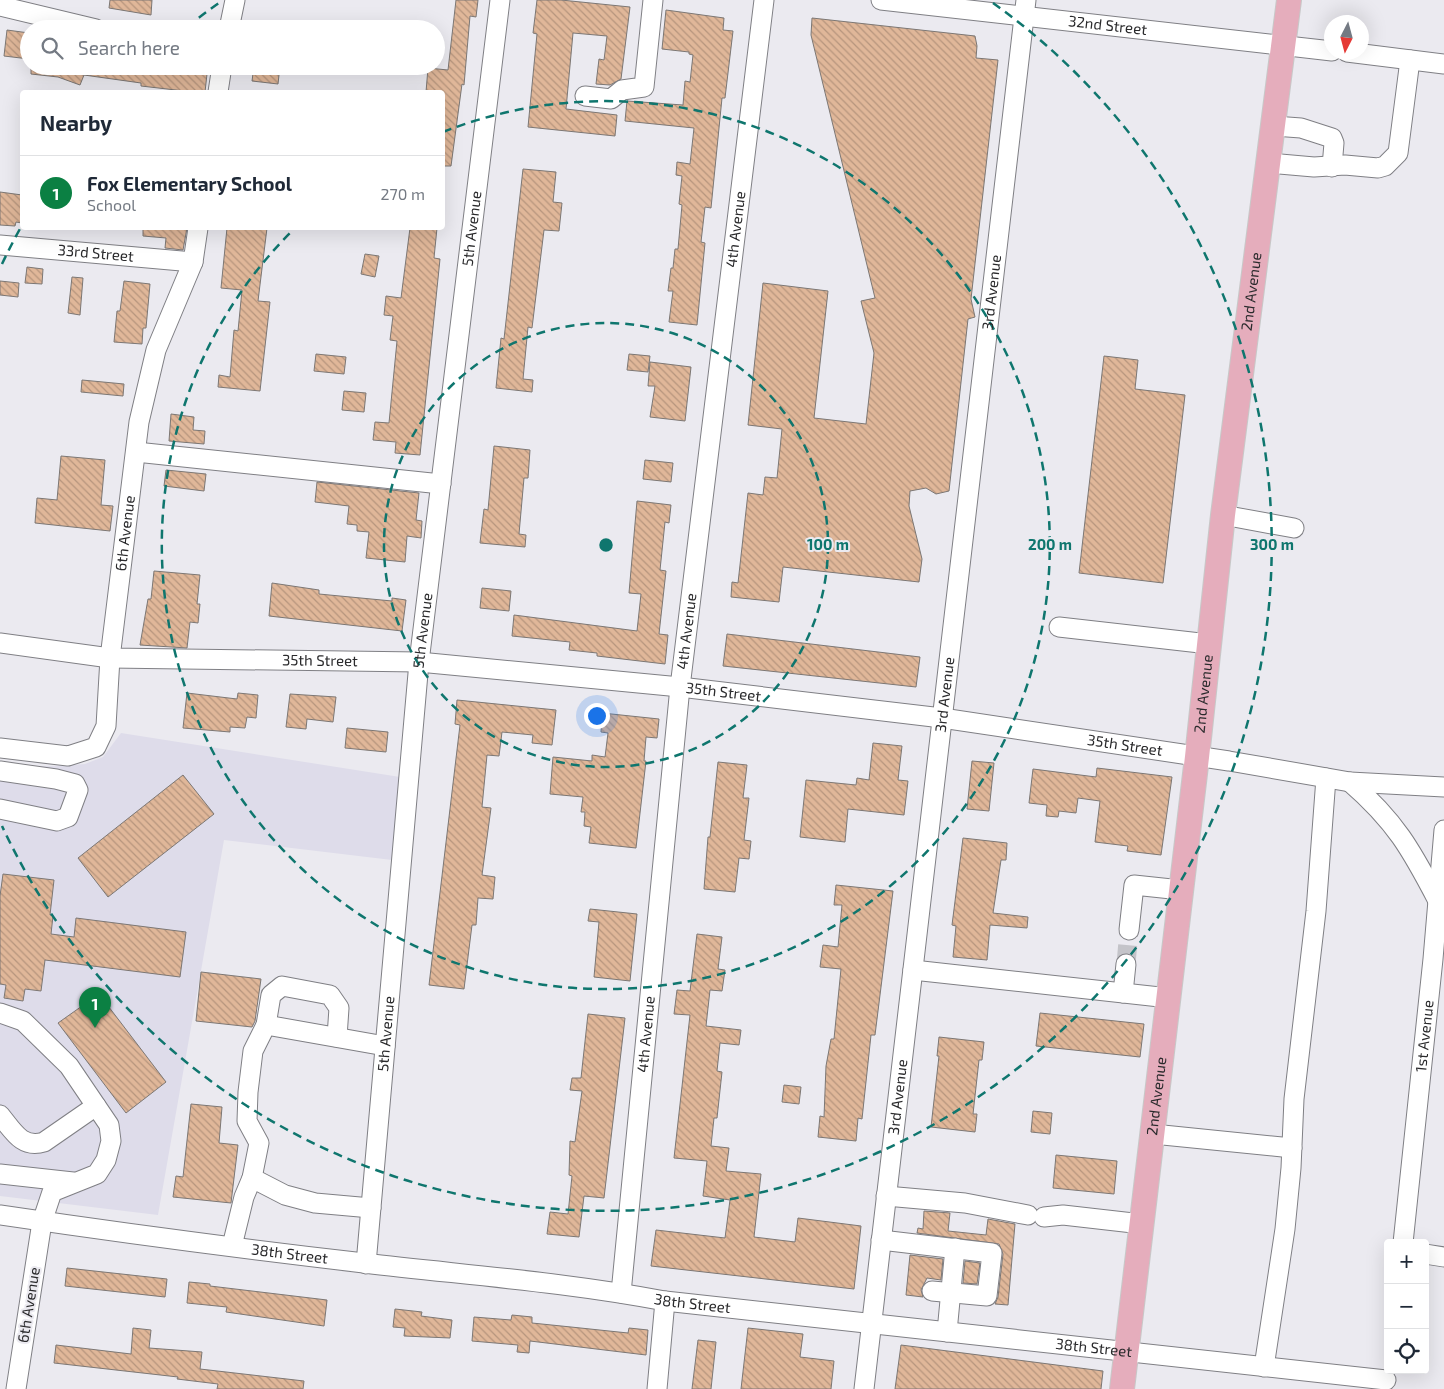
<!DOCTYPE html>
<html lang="en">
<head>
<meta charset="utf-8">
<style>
  :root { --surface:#fff; --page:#f6f6f7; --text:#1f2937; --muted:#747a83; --line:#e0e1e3; --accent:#0b8043 }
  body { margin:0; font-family:"Exo 2",sans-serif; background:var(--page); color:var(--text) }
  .controls { position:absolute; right:15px; bottom:15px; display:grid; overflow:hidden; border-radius:5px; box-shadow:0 5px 20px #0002 }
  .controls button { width:45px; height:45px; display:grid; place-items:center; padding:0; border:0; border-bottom:1px solid var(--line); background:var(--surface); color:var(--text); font:25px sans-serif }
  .compass { position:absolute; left:1324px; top:15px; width:45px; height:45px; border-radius:50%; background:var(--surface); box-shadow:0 5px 20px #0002; rotate:186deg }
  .you { position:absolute; left:596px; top:715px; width:18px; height:18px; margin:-12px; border:4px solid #fff; border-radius:50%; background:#1a73e8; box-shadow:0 0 0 8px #1a73e833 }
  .badge { display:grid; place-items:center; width:32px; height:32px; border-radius:50%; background:var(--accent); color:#fff; font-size:16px; font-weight:700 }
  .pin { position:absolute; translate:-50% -41px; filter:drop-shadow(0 1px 2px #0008) }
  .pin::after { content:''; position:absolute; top:26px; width:18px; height:15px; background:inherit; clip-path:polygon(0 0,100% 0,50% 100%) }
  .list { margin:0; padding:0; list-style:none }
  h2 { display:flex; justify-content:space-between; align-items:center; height:65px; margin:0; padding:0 20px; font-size:21px }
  h2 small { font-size:16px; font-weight:400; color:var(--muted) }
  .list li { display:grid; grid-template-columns:32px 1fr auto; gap:15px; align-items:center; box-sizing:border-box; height:75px; padding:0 20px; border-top:1px solid var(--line) }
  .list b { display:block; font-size:19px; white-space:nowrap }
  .list p { margin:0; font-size:16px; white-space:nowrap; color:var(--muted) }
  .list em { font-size:16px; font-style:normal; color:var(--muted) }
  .icon { flex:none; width:28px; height:28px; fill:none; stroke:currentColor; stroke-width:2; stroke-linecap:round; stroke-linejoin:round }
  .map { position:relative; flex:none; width:1444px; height:1389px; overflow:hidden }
  .search { position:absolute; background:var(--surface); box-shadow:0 5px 20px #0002; left:20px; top:20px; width:425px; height:55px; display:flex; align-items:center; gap:12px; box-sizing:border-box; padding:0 18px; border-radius:28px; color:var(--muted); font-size:19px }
  .panel { position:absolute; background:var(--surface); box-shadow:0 5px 20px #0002; left:20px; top:90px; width:425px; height:140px; border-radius:5px }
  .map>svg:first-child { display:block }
  .built { fill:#dedcea }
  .building { fill:url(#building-back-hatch); stroke:#7c7774 }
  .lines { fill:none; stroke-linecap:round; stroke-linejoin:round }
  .minor-tunnel { stroke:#c4c4c9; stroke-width:19; stroke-dasharray:19 9; stroke-linecap:butt }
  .minor-casing { stroke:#7f7f84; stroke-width:21 }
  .major-casing { stroke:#c8c8c8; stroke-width:26 }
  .minor { stroke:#fff; stroke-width:19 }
  .major { stroke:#e5adbc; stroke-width:24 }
  .ring { fill:none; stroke:#0f766e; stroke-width:2.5; stroke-dasharray:9 6 }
  .labels { text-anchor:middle; stroke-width:4; stroke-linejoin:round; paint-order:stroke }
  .street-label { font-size:15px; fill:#2a2a2c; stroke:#ebeaf0 }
  .centre { fill:#0f766e; stroke:#ebeaf0; stroke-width:2.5 }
  .ring-label { font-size:15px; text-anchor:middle; font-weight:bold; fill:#0f766e; stroke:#ebeaf0; stroke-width:4; stroke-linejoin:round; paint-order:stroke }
</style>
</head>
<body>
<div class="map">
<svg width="1444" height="1389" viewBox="0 0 1444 1389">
  <defs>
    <pattern id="building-back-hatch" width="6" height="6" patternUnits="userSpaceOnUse" patternTransform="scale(1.25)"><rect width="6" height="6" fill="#e0b799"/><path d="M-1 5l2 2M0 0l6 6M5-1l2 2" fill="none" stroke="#b6957d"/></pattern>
  </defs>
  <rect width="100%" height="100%" fill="#ebeaf0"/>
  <path class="built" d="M121 733 400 777 392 860 224 840 158 1215 0 1196V767L61 766 85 764 103 757Z"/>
  <path class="building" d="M110 0H152L151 15 109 8Z
    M456 0H478L476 17 470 16 464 85 462 84 451 166H442V92H426L428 68 448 70Z
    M537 0H561L630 7 621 79 610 85 596 84 599 59 604 60 607 36 573 33 566 109 617 115 615 136 528 127 537 34 533 33Z
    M666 10 724 18 723 30 733 31 725 98H722L711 208 705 207 701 242 705 243 697 325 669 322 673 291H668L671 268H673L675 249H678L682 205 679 204 682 176 676 175 677 162 690 164 694 128 625 121 627 101 683 105 685 81 690 82 693 55 689 54V52L662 49Z
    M812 18 975 36 977 46 976 58 998 60 971 299 975 317 968 319 949 491 936 494 926 488 910 491 909 506 922 559 919 582 783 567 779 602 731 597 732 582 738 583 748 493 763 495 765 477 777 478 782 429 748 425 763 283 828 291 814 418 866 424 874 353 861 301 875 298 811 35Z
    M7 30 29 33V59L4 56Z
    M31 66H163V69L207 74 205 92H193L141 86V83L84 75 80 85 58 77 31 74Z
    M254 66H280L278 84 252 81Z
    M523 169 556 172 553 202 562 203 559 231 544 230 532 328 528 327 523 379 533 380 532 392 496 388 501 338 504 339Z
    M0 192 22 195V223L16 222 15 226 0 225Z
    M143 228H187L183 250 165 248 166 238 143 236Z
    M227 228H267L258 301 270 302 260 391 218 387 219 375 230 377 234 330 238 331 242 290 221 288Z
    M410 228H437L434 258 440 259 420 455 395 453 396 442 373 440 375 422 389 423 397 341 390 340 393 316 384 315 386 296 401 298Z
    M365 254 379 256 375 277 361 274Z
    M27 267 43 269 42 284 25 283Z
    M72 277 83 278 80 315 68 313Z
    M0 281 19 283 18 297 0 295Z
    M124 281 150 284 146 328H143L142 344 114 342 117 311H120Z
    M316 354 346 357 344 374 314 371Z
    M629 354 650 356 648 372 627 370Z
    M1104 356 1138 360 1135 389 1185 395 1163 583 1079 573Z
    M650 362 691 367 685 421 650 417 655 386H648Z
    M82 380 124 384 123 396 81 392Z
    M344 391 366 393 364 412 342 410Z
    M171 414 194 417 193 430 205 431 204 444 169 441Z
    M494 446 530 450 528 478H524L519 534 526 535 525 547 480 543 484 509 488 510Z
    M61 456 105 460 101 505 113 506 110 531 35 523 37 498 57 500Z
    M645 460 673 463 671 482 643 479Z
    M166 470 206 474 204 491 164 486Z
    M317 482 419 493 416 520 422 521 421 538 407 536 405 562 366 558 369 532 357 531V525L347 524 349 506 315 502Z
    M637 501 671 505 669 523 665 522 660 570 666 571 659 634 668 635 665 664 597 656V653L569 650 570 642 512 636 514 615 637 631 641 594 629 593Z
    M154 571 200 575 197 604H200L198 623 190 622 187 648 140 645 148 599H151Z
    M272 583 319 590V594L392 601V598L406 600 402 631 269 616Z
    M482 588 511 591 509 611 480 608Z
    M727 634 920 657 916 687 723 666Z
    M187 693 237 699 238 693 258 695 256 718 247 717 245 728 230 727V732L183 728Z
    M290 694 336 697 333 722 307 719 306 729 286 727Z
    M457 700 556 710 552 745 532 743 533 735 502 732 499 756 487 755 482 807 491 808 482 875 495 877 493 899 478 898 476 925H472L464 989 429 985 460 725 455 724Z
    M602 713 659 719 657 738 646 737 644 761H646L636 848 589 843 591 827 584 826 585 812H581L583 797 550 794 553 757 592 761V755L605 757 608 733 601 732Z
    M347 728 388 732 386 752 345 748Z
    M873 743 902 746 898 780 908 781 904 815 848 809 845 842 800 837 806 780 856 785 857 778 869 780Z
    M972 761 994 763 989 811 967 809Z
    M718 762 747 765 743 798H749L744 840 751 841 749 859 739 858 735 892 704 889 708 837H710Z
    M1097 768 1172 777 1161 855 1127 851 1128 846 1095 842 1100 801 1078 798 1076 813 1059 811 1058 817 1046 816 1047 805 1029 803 1033 769 1096 777Z
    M183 775 214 814 108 897 78 858Z
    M963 838 1007 843 1006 860H1001L993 913 1028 917 1027 928 990 925 987 960 953 957 956 926 952 925Z
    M3 874 54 880 50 915 53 916 51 934 74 937 76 918 186 932 180 977 45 960 41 991 25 989 23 1001 4 998 6 985 0 984V896Z
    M836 885 893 891 875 1035H871L862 1119 858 1118 856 1141 818 1137 820 1116 824 1117 826 1066 831 1039H834L841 969 820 967 823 945 838 947 842 905H834Z
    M590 909 637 914 630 981 594 977 599 922 588 921Z
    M697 934 722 937 718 969 725 970 722 991 710 990 706 1026 741 1030 739 1045 720 1043 717 1071 722 1072 717 1118H714L711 1146 729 1148 726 1171 761 1174 754 1237 795 1242 798 1218 861 1226 854 1289 651 1266 656 1230 725 1238 730 1200 703 1196 707 1161 674 1158 690 1015 674 1014 677 990 690 991Z
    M201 972 261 979 255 1021 252 1027 196 1021Z
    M99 994 166 1082 126 1113 58 1023Z
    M1040 1013 1144 1024 1140 1057 1036 1046Z
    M588 1014 625 1018 604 1198 584 1196 579 1237 547 1234 550 1212 568 1214 572 1176 569 1175 570 1141 575 1142 582 1091 570 1090 572 1078H581Z
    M939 1037 984 1042 982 1060H979L973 1114H977L975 1132 931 1127 939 1056H937Z
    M784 1085 801 1087 799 1104 782 1102Z
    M191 1104 222 1107 219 1143 238 1145 231 1203 173 1197 176 1176 183 1177Z
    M1033 1111 1052 1113 1050 1134 1031 1132Z
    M1056 1155 1117 1161 1114 1194 1053 1188Z
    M924 1211 950 1213 948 1231 986 1235 988 1219 1015 1224 1008 1305 995 1304 998 1297 1003 1254 999 1244 917 1233 918 1228 923 1229Z
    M910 1255 943 1259 941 1280 927 1278 921 1290 923 1297 906 1295Z
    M965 1261 980 1263 977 1284 963 1283Z
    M67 1268 167 1279 165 1297 65 1286Z
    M189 1282 210 1284V1286L327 1300 324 1326 226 1312 227 1307 187 1303Z
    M395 1309 422 1312 421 1316 452 1320 450 1338 404 1336 405 1328 393 1327Z
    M512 1315 532 1317V1323L571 1327 628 1333 629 1328 648 1330 646 1355 530 1341 529 1353 517 1352 518 1345 472 1341 474 1317 511 1320Z
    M133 1328 151 1330 149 1348 202 1352 200 1369 304 1381 303 1389H217L218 1384 177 1379 178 1377 54 1363 56 1345 131 1354Z
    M748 1328 803 1334 800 1357 834 1361 831 1389H741Z
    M698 1340 716 1342 711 1389H692Z
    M901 1345 1103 1371 1101 1389H895Z"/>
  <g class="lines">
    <path class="minor-tunnel" d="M1126 964 1129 930"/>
    <g class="minor-casing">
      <g id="minor">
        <path id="s1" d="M881 0 1332 51"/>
        <path d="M0 6 96 29"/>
        <path d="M229 29 235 0"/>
        <path d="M1347 52 1444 64"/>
        <path d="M218 92 222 66"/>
        <path d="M585 96 611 99 622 90 644 87 653 0"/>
        <path d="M1274 126 1301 128 1332 138 1334 143 1332 167"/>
        <path d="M1269 163 1314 167 1345 165 1378 168 1385 166 1398 153 1410 60"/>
        <path id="s2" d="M0 245 193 262"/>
        <path d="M136 452 441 484"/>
        <path d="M1223 515 1294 528"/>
        <path d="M1059 627 1209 644"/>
        <path id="s3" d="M0 643 110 658 419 662 680 687 942 718 1229 761 1350 782 1444 787"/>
        <path id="s4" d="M0 748 68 756 96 747 106 726 110 658 139 422 156 350 193 262 198 228"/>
        <path d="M0 771 56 779 75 784 78 790 68 817 57 821 0 809"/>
        <path d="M1350 782C1395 821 1411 849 1438 901"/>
        <path d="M1129 930 1134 885 1181 890"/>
        <path d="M913 970 1169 998"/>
        <path d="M1123 993 1126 964"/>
        <path d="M0 1013 23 1021 69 1066 109 1125 111 1141 106 1160 97 1174 52 1192 42 1222 16 1389"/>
        <path d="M266 1025 271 995 282 986 330 995 339 1008 337 1037"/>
        <path d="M0 1115C13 1131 22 1149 44 1142L96 1106"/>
        <path d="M1153 1134 1292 1148"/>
        <path d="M0 1174 73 1182"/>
        <path d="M252 1178 285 1195 315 1203 371 1208"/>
        <path d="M886 1196 965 1203 1028 1215"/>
        <path id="s5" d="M0 1215C121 1233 243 1249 364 1263 465 1275 566 1282 665 1301L1386 1380"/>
        <path d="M1044 1217 1063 1215 1142 1224"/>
        <path d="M881 1240 992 1253 987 1296 932 1291"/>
        <path id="s6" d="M1403 1243 1433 959 1444 830"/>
        <path d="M232 1246 244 1197 252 1178 259 1143 247 1121 248 1092 253 1051 266 1025 385 1046"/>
        <path d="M1425 1254 1444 1257"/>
        <path id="s7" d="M366 1264 419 662 500 0"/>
        <path id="s8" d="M621 1293 680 687 764 0"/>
        <path d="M947 1332 955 1248"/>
        <path d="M1264 1367 1285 1229 1291 1168 1294 1099 1316 911 1326 778"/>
        <path d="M657 1389 665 1301"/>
        <path id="s9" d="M864 1389 1026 0"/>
      </g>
    </g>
    <g class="major-casing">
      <g id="major">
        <path id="s10" d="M1122 1389 1197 757 1223 515 1289 0"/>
      </g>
    </g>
    <use href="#minor" class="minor"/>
    <use href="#major" class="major"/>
  </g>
  <g class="ring">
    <circle cx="606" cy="545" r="222"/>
    <path d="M443 132A444 444 0 1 1 295 228"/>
    <path d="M2 264A666 666 0 0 1 21 227M187 27A666 666 0 0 1 219 3M993 3A666 666 0 1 1 2 826"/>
  </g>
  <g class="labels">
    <g class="street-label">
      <text dy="5" stroke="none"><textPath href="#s1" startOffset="228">32nd Street</textPath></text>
      <text dy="5" stroke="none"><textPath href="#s7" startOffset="1041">5th Avenue</textPath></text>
      <text dy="5" stroke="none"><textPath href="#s8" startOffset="1070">4th Avenue</textPath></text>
      <text dy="5" stroke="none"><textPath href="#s2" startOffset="96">33rd Street</textPath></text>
      <text dy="5" stroke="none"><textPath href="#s9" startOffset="1104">3rd Avenue</textPath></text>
      <text dy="5" stroke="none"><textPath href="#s10" startOffset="1105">2nd Avenue</textPath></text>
      <text dy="5" stroke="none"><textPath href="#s4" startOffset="315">6th Avenue</textPath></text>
      <text dy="5" stroke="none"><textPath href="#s7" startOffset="636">5th Avenue</textPath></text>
      <text dy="5" stroke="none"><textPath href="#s8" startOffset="665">4th Avenue</textPath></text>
      <text dy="5" stroke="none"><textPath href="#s3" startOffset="321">35th Street</textPath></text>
      <text dy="5" stroke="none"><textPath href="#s3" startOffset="726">35th Street</textPath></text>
      <text dy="5" stroke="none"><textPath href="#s9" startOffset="699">3rd Avenue</textPath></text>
      <text dy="5" stroke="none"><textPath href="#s10" startOffset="700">2nd Avenue</textPath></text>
      <text dy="5" stroke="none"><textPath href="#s3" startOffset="1131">35th Street</textPath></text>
      <text dy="5" stroke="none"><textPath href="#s7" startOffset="231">5th Avenue</textPath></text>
      <text dy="5" stroke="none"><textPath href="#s8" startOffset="260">4th Avenue</textPath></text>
      <text dy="5" stroke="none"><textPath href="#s6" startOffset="208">1st Avenue</textPath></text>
      <text dy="5" stroke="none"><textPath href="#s9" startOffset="294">3rd Avenue</textPath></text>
      <text dy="5" stroke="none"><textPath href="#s10" startOffset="295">2nd Avenue</textPath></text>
      <text dy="5" stroke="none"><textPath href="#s5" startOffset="292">38th Street</textPath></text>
      <text dy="5" stroke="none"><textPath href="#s5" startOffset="698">38th Street</textPath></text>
      <text transform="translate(29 1305) rotate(-81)" y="5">6th Avenue</text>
      <text dy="5" stroke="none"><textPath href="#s5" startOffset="1102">38th Street</textPath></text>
    </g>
  </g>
  <circle cx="606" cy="545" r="8" class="centre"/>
  <g class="ring-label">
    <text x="828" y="550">100 m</text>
    <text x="1050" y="550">200 m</text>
    <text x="1272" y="550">300 m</text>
  </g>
</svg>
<div class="controls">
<button>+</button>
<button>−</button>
<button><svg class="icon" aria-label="locate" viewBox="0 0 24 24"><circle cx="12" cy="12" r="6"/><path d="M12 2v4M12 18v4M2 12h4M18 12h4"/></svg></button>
</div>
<svg class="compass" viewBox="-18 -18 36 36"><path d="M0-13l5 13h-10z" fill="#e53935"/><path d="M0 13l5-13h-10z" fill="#747a83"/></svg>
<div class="you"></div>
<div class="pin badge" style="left:95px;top:1028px">1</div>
<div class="search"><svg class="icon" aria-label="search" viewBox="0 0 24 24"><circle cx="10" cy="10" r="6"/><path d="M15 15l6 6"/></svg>Search here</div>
<section class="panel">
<h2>Nearby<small></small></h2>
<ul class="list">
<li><span class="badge">1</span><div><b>Fox Elementary School</b><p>School</p></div><em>270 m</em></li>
</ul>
</section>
</div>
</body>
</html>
